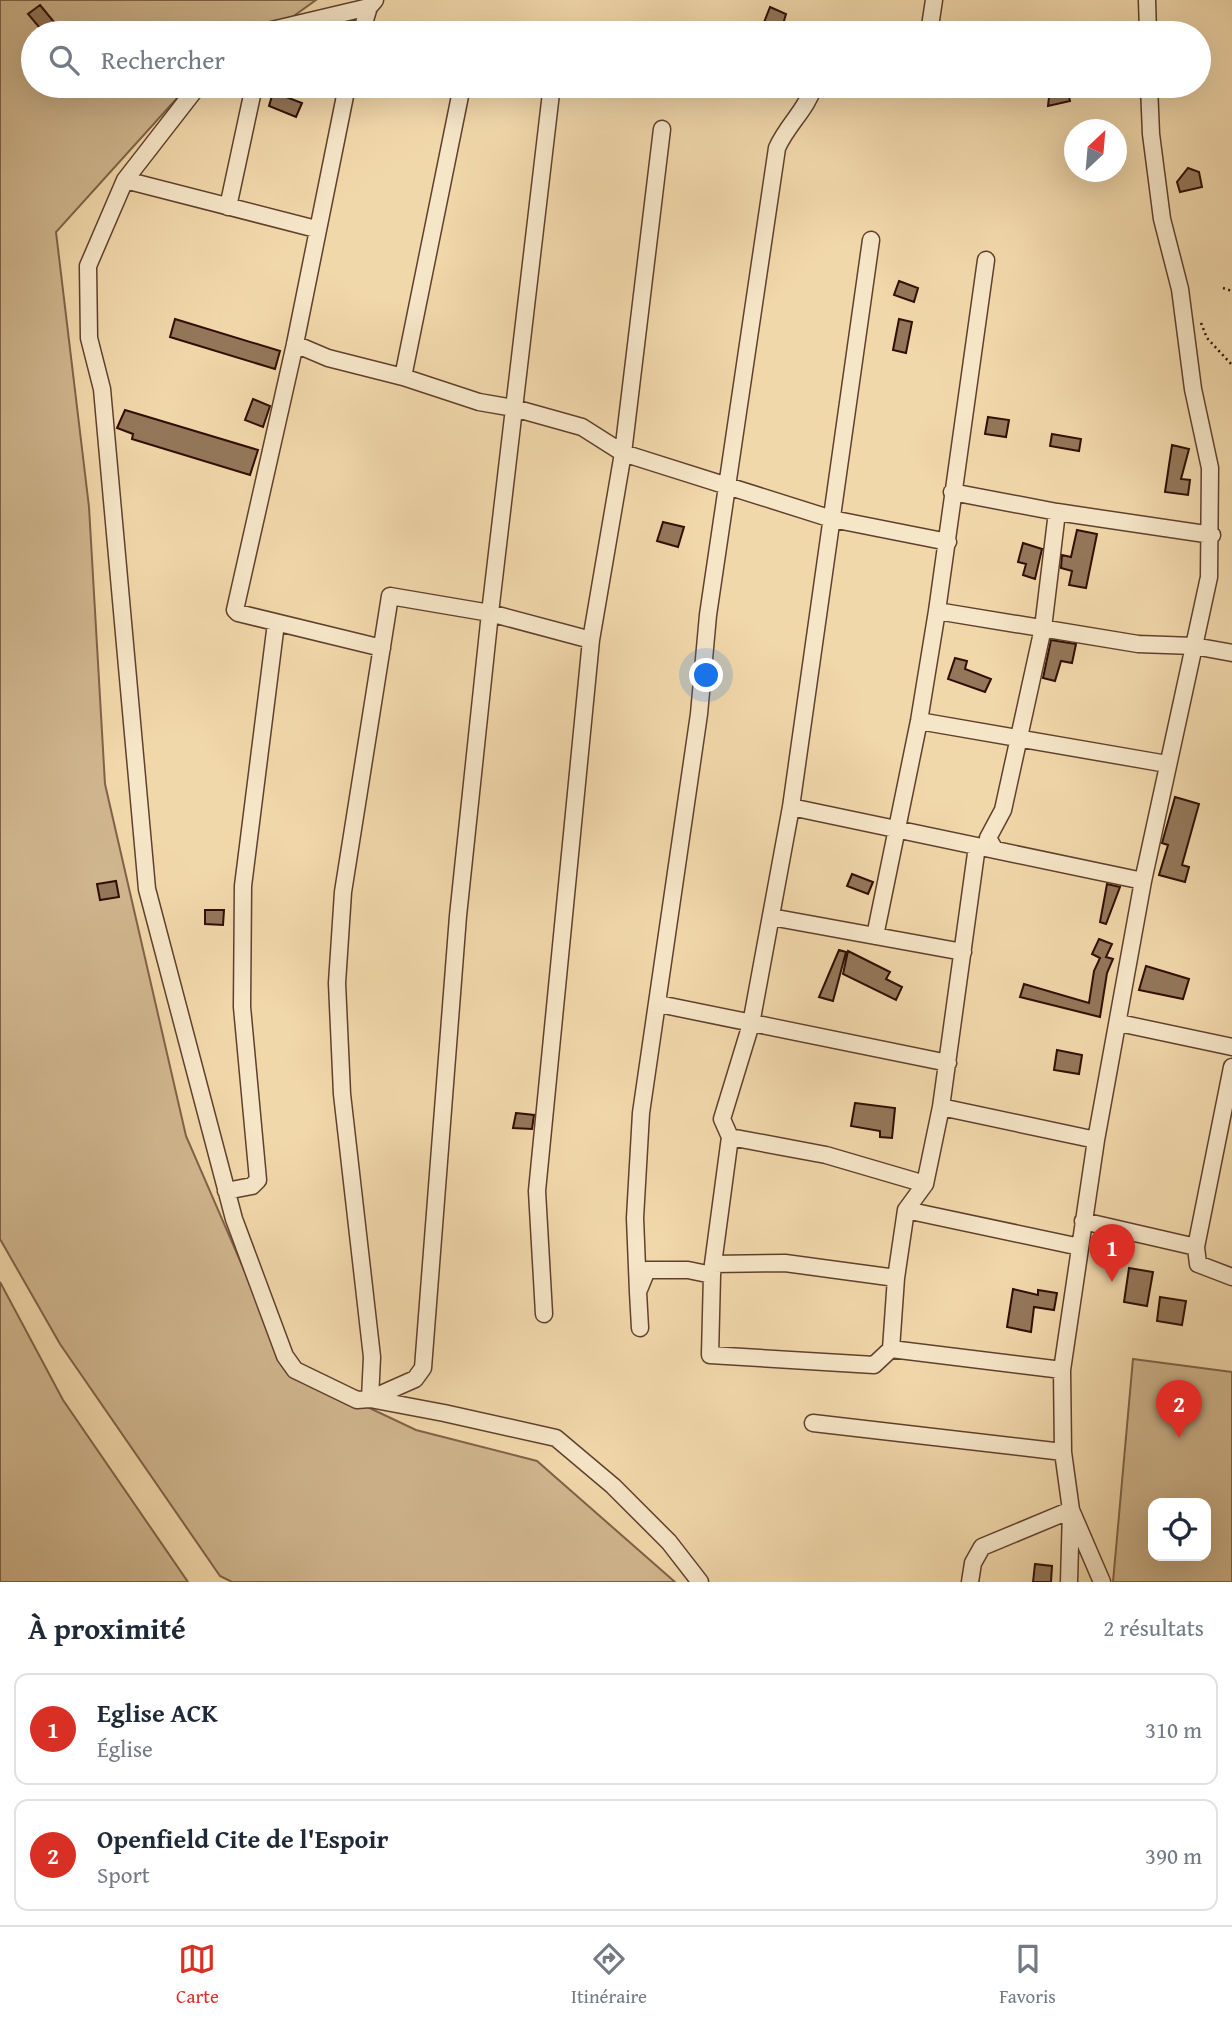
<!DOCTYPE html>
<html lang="fr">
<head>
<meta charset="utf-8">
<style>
  :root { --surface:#fff; --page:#f2f2f3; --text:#1f2937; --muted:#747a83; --line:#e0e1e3; --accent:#d93025 }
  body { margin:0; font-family:"Gentium Book Plus",serif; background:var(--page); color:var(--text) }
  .controls { position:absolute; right:21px; bottom:21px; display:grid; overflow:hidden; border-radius:14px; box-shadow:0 7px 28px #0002 }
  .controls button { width:63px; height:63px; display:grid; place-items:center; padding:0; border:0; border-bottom:2px solid var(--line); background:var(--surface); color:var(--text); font:35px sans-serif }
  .compass { position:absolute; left:1064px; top:119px; width:63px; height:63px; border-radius:50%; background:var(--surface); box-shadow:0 7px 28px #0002; rotate:26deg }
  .you { position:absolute; left:707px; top:676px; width:24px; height:24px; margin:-18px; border:5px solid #fff; border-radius:50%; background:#1a73e8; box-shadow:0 0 0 10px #1a73e833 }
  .badge { display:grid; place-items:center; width:46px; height:46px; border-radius:50%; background:var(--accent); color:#fff; font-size:23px; font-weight:700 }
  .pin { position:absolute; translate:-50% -58px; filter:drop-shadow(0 2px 4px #0008) }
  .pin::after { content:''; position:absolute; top:37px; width:24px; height:21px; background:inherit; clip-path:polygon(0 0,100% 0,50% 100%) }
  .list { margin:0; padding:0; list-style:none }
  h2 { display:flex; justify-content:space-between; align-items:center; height:91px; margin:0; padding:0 28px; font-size:30px }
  h2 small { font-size:23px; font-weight:400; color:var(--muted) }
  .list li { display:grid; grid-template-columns:46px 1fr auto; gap:21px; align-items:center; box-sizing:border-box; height:112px; margin:0 14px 14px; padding:0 14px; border:2px solid var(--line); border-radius:14px }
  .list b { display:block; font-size:26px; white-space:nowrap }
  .list p { margin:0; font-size:23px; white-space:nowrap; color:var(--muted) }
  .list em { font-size:23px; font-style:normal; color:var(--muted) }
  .icon { flex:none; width:38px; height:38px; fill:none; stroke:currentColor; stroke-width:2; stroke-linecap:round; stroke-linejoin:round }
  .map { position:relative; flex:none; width:1232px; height:1582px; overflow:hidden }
  .search { position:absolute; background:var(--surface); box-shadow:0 7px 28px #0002; left:21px; right:21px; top:21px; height:77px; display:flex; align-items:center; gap:18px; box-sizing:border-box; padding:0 24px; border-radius:38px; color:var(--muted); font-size:26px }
  .sheet { height:343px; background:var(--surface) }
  nav { display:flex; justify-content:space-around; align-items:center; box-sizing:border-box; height:98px; border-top:2px solid var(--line); background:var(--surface); font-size:19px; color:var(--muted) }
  nav a { display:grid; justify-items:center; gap:4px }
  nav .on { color:var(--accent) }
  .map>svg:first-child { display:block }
  .green { fill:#d0b68e; stroke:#806248; stroke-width:2; fill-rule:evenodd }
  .building { fill:#94775a; stroke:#2f0e03; stroke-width:2 }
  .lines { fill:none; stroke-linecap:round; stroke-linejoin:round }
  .street-casing { stroke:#60402d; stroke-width:19 }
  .path { stroke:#2f0e03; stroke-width:2.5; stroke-dasharray:2 3.5; stroke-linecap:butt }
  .street { stroke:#f6e6c8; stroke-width:16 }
</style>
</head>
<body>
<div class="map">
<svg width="1232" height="1582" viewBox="0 0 1232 1582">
  <rect width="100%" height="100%" fill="#f1d8ab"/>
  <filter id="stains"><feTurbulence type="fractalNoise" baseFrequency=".00286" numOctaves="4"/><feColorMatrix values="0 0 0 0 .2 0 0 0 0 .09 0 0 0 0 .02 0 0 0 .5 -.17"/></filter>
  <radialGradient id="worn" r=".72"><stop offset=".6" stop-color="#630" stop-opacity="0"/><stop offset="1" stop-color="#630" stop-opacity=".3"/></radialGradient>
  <path class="green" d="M0 0H316L270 33H33V86H188L56 232 89 507 105 784 186 1136 287 1369 416 1430 537 1461 675 1582H232L220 1576 60 1344 0 1239Z
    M0 1282 63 1400 188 1582H0Z
    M1133 1359 1232 1372V1582H1113ZM1206 1503V1556H1153V1503Z"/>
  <path class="building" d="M40 5 63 33H44L28 14Z
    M770 7 786 14 781 31 763 25Z
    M275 86H291L286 97 302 103 296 117 269 106Z
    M1067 88 1070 101 1048 106 1050 89Z
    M1188 168 1199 172 1202 187 1180 192 1177 182Z
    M899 281 918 288 914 302 894 295Z
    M175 319 280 351 275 369 170 337Z
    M899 319 912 322 906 353 893 350Z
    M253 399 270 406 263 427 245 420Z
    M125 410 258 450 250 475 132 439 133 434 117 428Z
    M988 417 1009 420 1006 437 985 434Z
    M1052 434 1081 439 1079 451 1050 446Z
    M1172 445 1189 449 1181 479 1190 480 1188 495 1165 492Z
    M663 522 684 527 678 547 657 541Z
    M1077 530 1097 534 1086 588 1069 585 1072 571 1061 568 1062 555 1071 557Z
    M1023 543 1042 549 1035 579 1023 575 1026 564 1018 562Z
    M1051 640 1076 644 1072 663 1061 661 1055 681 1043 678Z
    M955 658 967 661 965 669 991 679 985 692 948 679Z
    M1175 797 1199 804 1182 865 1189 867 1185 882 1159 875 1168 845 1162 843Z
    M852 874 873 882 868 894 847 886Z
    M116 881 119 897 100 900 97 884Z
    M1107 884 1120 887 1106 924 1100 922Z
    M205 910H224L223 925 205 924Z
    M1099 939 1112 944 1106 957 1113 959 1107 973 1100 1017 1020 997 1024 984 1089 1003 1094 971 1100 958 1092 954Z
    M839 950 846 952 833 1001 819 997Z
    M848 951 890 972 886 979 902 987 896 1000 843 974Z
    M1146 966 1189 979 1183 999 1139 990Z
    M1057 1050 1082 1055 1079 1074 1054 1070Z
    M855 1103 895 1108 892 1138 880 1137V1131L851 1126Z
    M516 1113 534 1115 532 1129 513 1128Z
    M1129 1268 1153 1272 1147 1306 1124 1302Z
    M1013 1289 1038 1295V1290L1057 1293 1054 1310 1034 1307 1031 1332 1007 1327Z
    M1160 1297 1186 1301 1182 1325 1157 1321Z
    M1035 1564 1052 1566 1051 1582H1033Z"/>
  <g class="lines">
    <g class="street-casing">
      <path id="street" d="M1147 0 1148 33
        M259 33 369 7 375 0
        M361 33 369 7
        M929 33 934 0
        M198 86 125 180 88 266 89 338 102 389 147 889 234 1219 285 1356 295 1370 357 1400 370 1399 444 1413 556 1438 613 1486 669 1542 700 1582
        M347 86 295 344 235 610 238 613 382 648
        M551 93 490 613 458 916 423 1368 415 1379 370 1399 372 1357 342 1094 337 983 343 892 390 596 490 613 591 640
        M125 180 316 229
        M228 207 254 86
        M295 344 328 358 403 377 479 402 514 408 582 427 623 453 832 519 948 542
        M403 377 462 86
        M952 492 1057 512 1212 535
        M937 611 1138 644 1194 646 1232 653
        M919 721 1167 764
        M791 807 1143 881
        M995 850 988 838 1003 810 1043 628 1057 512
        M771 917 963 952
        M875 936 919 721 937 611 986 260
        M659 1004 948 1063
        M1119 1023 1232 1047
        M941 1107 1096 1140
        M730 1137 826 1155 925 1184
        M226 1191 252 1186 258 1180 242 1007 243 886 276 623
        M906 1210 1080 1247
        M1083 1221 1196 1247 1198 1264 1232 1277
        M1196 1247 1232 1067
        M713 1264 730 1137 722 1119 751 1024 791 807 871 240
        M712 1275 710 1355 874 1365 891 1349 1062 1370
        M638 1292 635 1218 641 1113 699 714 708 615 777 148C787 125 807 109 814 86
        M544 1314 537 1191 591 640 623 453 662 129
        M640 1328 638 1292 647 1270H688L712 1275 713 1264 785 1263 896 1278
        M891 1349 896 1278 906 1210 925 1184 941 1107 977 846
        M813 1423 1063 1452
        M970 1582 973 1563 982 1547 1071 1510 1069 1582
        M1102 1582 1071 1510 1063 1452 1062 1370 1096 1140 1143 881 1209 577 1210 468 1193 389 1180 289 1162 219 1151 134 1149 86"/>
    </g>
    <path class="path" d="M1223 288 1232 291
      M1201 323 1207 338 1232 365"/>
    <use href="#street" class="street"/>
  </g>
  <rect width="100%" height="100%" filter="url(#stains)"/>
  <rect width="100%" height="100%" fill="url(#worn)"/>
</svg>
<div class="controls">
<button><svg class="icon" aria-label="locate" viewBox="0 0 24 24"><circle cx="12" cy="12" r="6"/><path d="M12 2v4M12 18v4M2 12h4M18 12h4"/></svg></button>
</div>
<svg class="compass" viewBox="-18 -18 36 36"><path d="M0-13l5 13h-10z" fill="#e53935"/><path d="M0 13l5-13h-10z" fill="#747a83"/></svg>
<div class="you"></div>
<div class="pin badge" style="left:1112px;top:1282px">1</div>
<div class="pin badge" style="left:1179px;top:1438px">2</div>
<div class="search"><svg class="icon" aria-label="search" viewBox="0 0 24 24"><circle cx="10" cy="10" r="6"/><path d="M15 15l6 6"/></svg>Rechercher</div>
</div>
<section class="sheet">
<h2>À proximité<small>2 résultats</small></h2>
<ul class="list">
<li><span class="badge">1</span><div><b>Eglise ACK</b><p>Église</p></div><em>310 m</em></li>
<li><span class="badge">2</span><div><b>Openfield Cite de l'Espoir</b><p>Sport</p></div><em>390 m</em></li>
</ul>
</section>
<nav>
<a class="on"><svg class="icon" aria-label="map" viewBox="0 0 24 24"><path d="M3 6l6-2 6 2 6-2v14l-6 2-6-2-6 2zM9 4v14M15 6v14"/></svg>Carte</a>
<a><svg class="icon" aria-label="directions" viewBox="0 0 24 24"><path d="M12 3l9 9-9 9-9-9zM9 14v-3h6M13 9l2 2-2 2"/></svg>Itinéraire</a>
<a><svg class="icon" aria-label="saved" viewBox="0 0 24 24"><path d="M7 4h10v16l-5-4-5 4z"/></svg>Favoris</a>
</nav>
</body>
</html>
